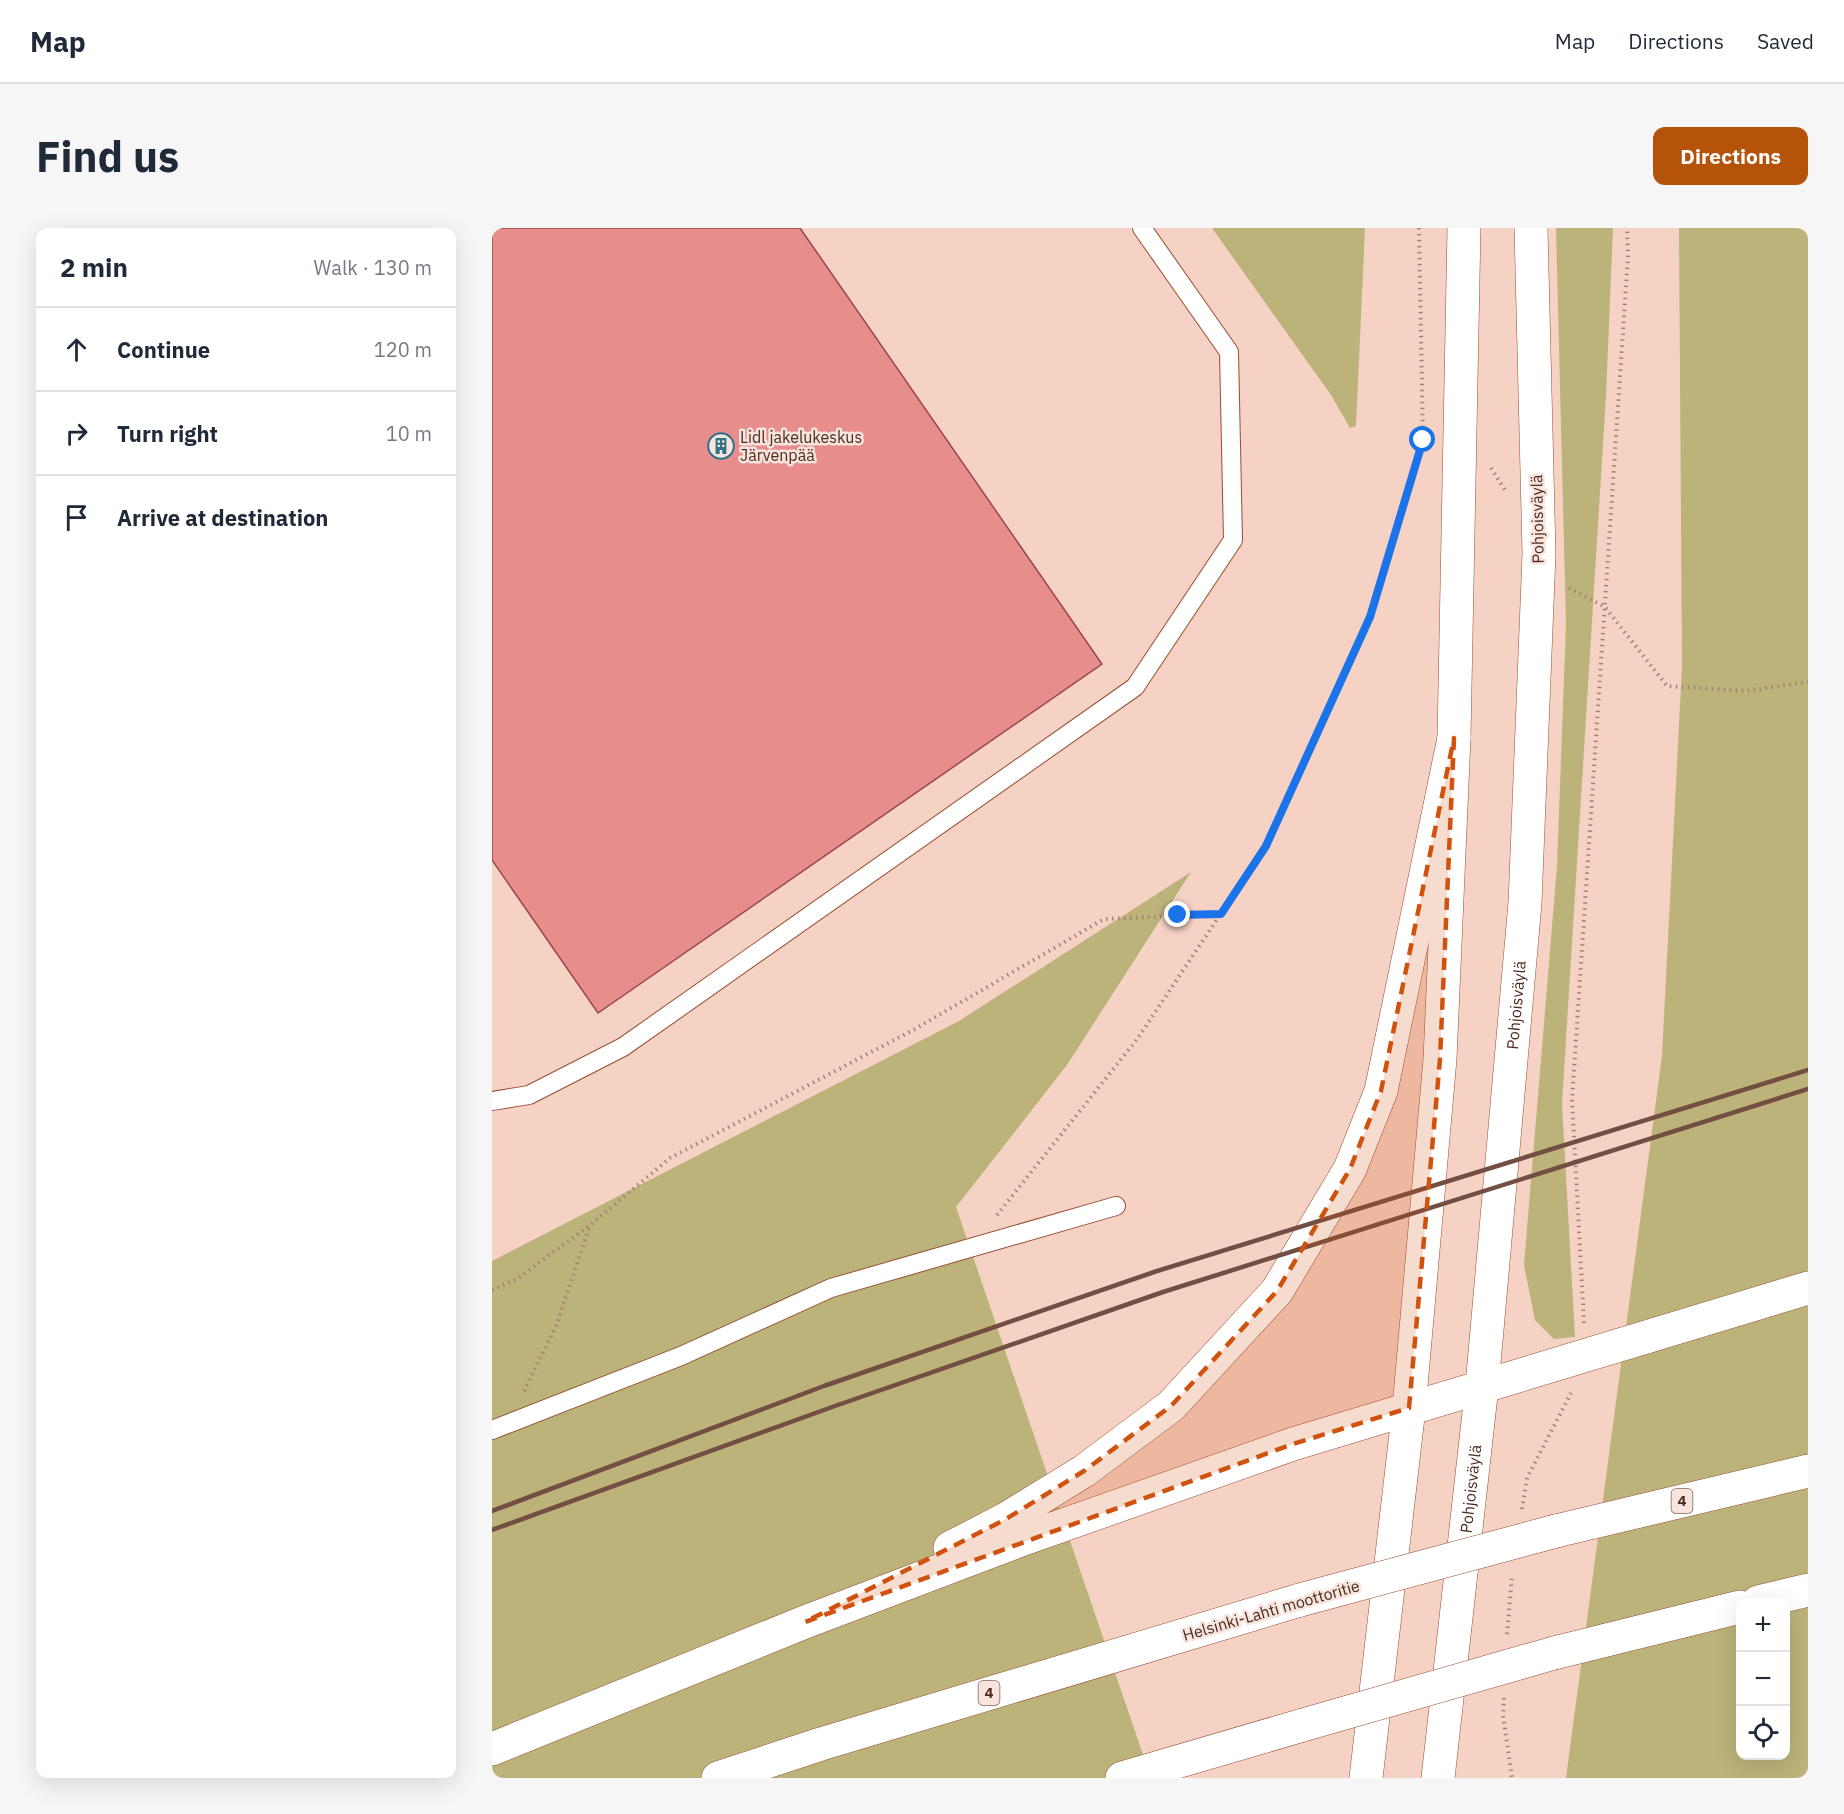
<!DOCTYPE html>
<html lang="en">
<head>
<meta charset="utf-8">
<style>
  :root { --surface:#fff; --page:#f6f6f7; --text:#1f2937; --muted:#747a83; --line:#e0e1e3; --accent:#b45309 }
  body { margin:0; font-family:"IBM Plex Sans",sans-serif; background:var(--page); color:var(--text) }
  .controls { position:absolute; right:18px; bottom:18px; display:grid; overflow:hidden; border-radius:12px; box-shadow:0 6px 24px #0002 }
  .controls button { width:54px; height:54px; display:grid; place-items:center; padding:0; border:0; border-bottom:2px solid var(--line); background:var(--surface); color:var(--text); font:30px sans-serif }
  .stop { position:absolute; width:18px; height:18px; margin:-14px; border:4px solid #1a73e8; border-radius:50%; background:#fff }
  .stop.end { background:#1a73e8; border-color:#fff; box-shadow:0 2px 6px #0008 }
  .list { margin:0; padding:0; list-style:none }
  h2 { display:flex; justify-content:space-between; align-items:center; height:78px; margin:0; padding:0 24px; font-size:26px }
  h2 small { font-size:20px; font-weight:400; color:var(--muted) }
  .list li { display:grid; grid-template-columns:39px 1fr auto; gap:18px; align-items:center; box-sizing:border-box; height:84px; padding:0 24px; border-top:2px solid var(--line) }
  .list b { display:block; font-size:22px; white-space:nowrap }
  .list em { font-size:20px; font-style:normal; color:var(--muted) }
  .icon { flex:none; width:33px; height:33px; fill:none; stroke:currentColor; stroke-width:2; stroke-linecap:round; stroke-linejoin:round }
  .map { position:relative; flex:none; width:1316px; height:1550px; overflow:hidden; border-radius:12px }
  header { display:flex; align-items:center; gap:36px; box-sizing:border-box; height:84px; padding:0 30px; background:var(--surface); border-bottom:2px solid var(--line) }
  header strong { font-size:28px }
  nav { display:flex; gap:33px; margin-inline-start:auto; font-size:21px }
  .intro { display:flex; align-items:center; justify-content:space-between; box-sizing:border-box; height:144px; padding:0 36px }
  h1 { margin:0; font-size:42px }
  .button { padding:15px 27px; border-radius:12px; background:var(--accent); color:#fff; font-size:21px; font-weight:700 }
  main { display:flex; gap:36px; padding:0 36px }
  aside { flex:1; background:var(--surface); border-radius:12px; box-shadow:0 6px 24px #0002 }
  .map>svg:first-child { display:block }
  .green { fill:#bbb379; fill-rule:evenodd }
  .building { fill:#e78e8c; stroke:#984747; stroke-width:1.5 }
  .lines { fill:none; stroke-linecap:round; stroke-linejoin:round }
  .service-casing { stroke:#984d30; stroke-width:20 }
  .secondary-casing { stroke:#984d30; stroke-width:34 }
  .motorway-casing { stroke:#984d30; stroke-width:34 }
  .path { stroke:#a58275; stroke-width:4; stroke-dasharray:1.5 4.5; stroke-linecap:butt }
  .service { stroke:#fff; stroke-width:18 }
  .secondary { stroke:#fff; stroke-width:33 }
  .motorway { stroke:#fff; stroke-width:33 }
  .rail { stroke:#724f42; stroke-width:4.5 }
  .motorway-bridge-casing { stroke:#984d30; stroke-width:34; stroke-linecap:butt }
  .motorway-bridge { stroke:#fff; stroke-width:33 }
  .route { stroke:#1a73e8; stroke-width:8 }
  .marked { fill:#d1520f; fill-opacity:0.2; stroke:#d1520f; stroke-width:4.5; stroke-dasharray:12 8; stroke-linejoin:round }
  .labels { text-anchor:middle; stroke-width:5; stroke-linejoin:round; paint-order:stroke }
  .shield { fill:#f6e4dd; stroke:#806358; stroke-width:1.5 }
  .shield-label { font-size:15px; font-weight:bold; fill:#4e2c1f }
  .poi-label { font-size:16px; fill:#4e2c1f; stroke:#f6e4dd; text-anchor:start }
  .street-label { font-size:16px; fill:#4e2c1f; stroke:#f6e4dd }
</style>
</head>
<body>
<header>
<strong>Map</strong>
<nav><a>Map</a><a>Directions</a><a>Saved</a></nav>
</header>
<div class="intro"><h1>Find us</h1><a class="button">Directions</a></div>
<main>
<aside>
<h2>2 min<small>Walk · 130 m</small></h2>
<ul class="list">
<li><svg class="icon" aria-label="ahead" viewBox="0 0 24 24"><path d="M12 20V5M6 11l6-6 6 6"/></svg><div><b>Continue</b></div><em>120 m</em></li>
<li><svg class="icon" aria-label="right" viewBox="0 0 24 24"><path d="M7 20v-9h11M14 6l5 5-5 5"/></svg><div><b>Turn right</b></div><em>10 m</em></li>
<li><svg class="icon" aria-label="arrive" viewBox="0 0 24 24"><path d="M6 21V4h12l-3 4 3 4H6"/></svg><div><b>Arrive at destination</b></div></li>
</ul>
</aside>
<div class="map">
<svg width="1316" height="1550" viewBox="0 0 1316 1550">
  <rect width="100%" height="100%" fill="#f6d2c5"/>
  <path class="green" d="M720 0H873L864 198 858 200 839 167Z
    M1064 0H1121L1114 168 1070 876 1083 1109 1062 1111 1043 1092 1032 1037 1065 638 1074 396Z
    M1187 0H1316V1550H1074L1170 828 1190 438ZM1248 1374H1294V1528H1248Z
    M699 644 575 837 464 979 659 1550H0V1033L467 793Z"/>
  <path class="building" d="M0 0H308L610 436 106 785 0 632Z"/>
  <g class="lines">
    <g class="service-casing">
      <path id="service" d="M0 873 37 867 131 819 643 459 741 312 737 124 650 0
        M0 1202 189 1128 339 1060 624 978"/>
    </g>
    <g class="secondary-casing">
      <g id="secondary">
        <path d="M874 1550 917 1180 948 831 962 510 972 0"/>
        <path id="s1" d="M946 1550 990 1158 1033 675 1047 326 1039 0"/>
      </g>
    </g>
    <g class="motorway-casing">
      <path id="motorway" d="M1064 1303 1316 1243
        M458 1320 514 1291 592 1243 679 1178 785 1063 858 941 889 863 962 510
        M1266 1374 1316 1362
        M1062 1425 1248 1379
        M0 1521 313 1394 526 1313 801 1216 1316 1060
        M226 1550 329 1516 808 1372
        M630 1550 811 1497"/>
    </g>
    <path class="path" d="M999 240 1013 262
      M1077 360 1113 379 1175 458 1253 463 1316 454
      M505 987 646 810 774 618 878 389 931 212 927 0
      M0 1062 25 1051 98 997 178 930 423 801 612 691 729 686
      M1092 1095 1080 872 1136 28 1135 0
      M32 1163 64 1098 98 997
      M1030 1281 1035 1250 1079 1165
      M1015 1406 1020 1348
      M1012 1470 1011 1487 1020 1550"/>
    <use href="#service" class="service"/>
    <use href="#secondary" class="secondary"/>
    <use href="#motorway" class="motorway"/>
    <path class="rail" d="M0 1283 332 1158 662 1044 1316 842
      M0 1302 343 1178 671 1064 1316 861"/>
    <g class="motorway-bridge-casing">
      <path id="motorway-bridge" d="M808 1372 1064 1303
        M811 1497 1062 1425"/>
    </g>
    <use href="#motorway-bridge" class="motorway-bridge"/>
  </g>
  <g class="lines">
    <path class="route" d="M686 687 729 686 774 618 878 389 931 212"/>
  </g>
  <path class="marked" d="M962 510 948 831 917 1180 801 1216 313 1394 514 1291 592 1243 679 1178 785 1063 858 941 889 863Z"/>
  <defs>
    <g id="building-ring" transform="scale(1.35)"><circle r="9.5" fill="#f6e4dd" stroke="#317185" stroke-width="1.5"/><path d="M-4-6H4V6H1V3H-1V6H-4ZM-2.5-4.3h1.7v1.8h-1.7ZM.8-4.3h1.7v1.8H.8ZM-2.5-1h1.7V.8h-1.7ZM.8-1h1.7V.8H.8Z" fill="#317185"/></g>
  </defs>
  <g fill-rule="evenodd">
    <use href="#building-ring" x="229" y="218"/>
  </g>
  <g class="labels">
    <g class="shield">
      <rect x="1179.5" y="1261" width="21" height="24" rx="4.5"/>
      <rect x="486.5" y="1453" width="21" height="24" rx="4.5"/>
    </g>
    <g class="shield-label">
      <text x="1190" y="1278">4</text>
      <text x="497" y="1470">4</text>
    </g>
    <g class="poi-label">
      <text x="248" y="215">Lidl jakelukeskus<tspan x="248" dy="18">Järvenpää</tspan></text>
    </g>
    <g class="street-label">
      <text transform="translate(1045 291) rotate(-91)" y="6">Pohjoisväylä</text>
      <text dy="6" stroke="none"><textPath href="#s1" startOffset="777">Pohjoisväylä</textPath></text>
      <text dy="6" stroke="none"><textPath href="#s1" startOffset="291">Pohjoisväylä</textPath></text>
      <text transform="translate(779 1382) rotate(-16)" y="6">Helsinki-Lahti moottoritie</text>
    </g>
  </g>
</svg>
<div class="controls">
<button>+</button>
<button>−</button>
<button><svg class="icon" aria-label="locate" viewBox="0 0 24 24"><circle cx="12" cy="12" r="6"/><path d="M12 2v4M12 18v4M2 12h4M18 12h4"/></svg></button>
</div>
<div class="stop" style="left:931px;top:212px"></div>
<div class="stop end" style="left:686px;top:687px"></div>
</div>
</main>
</body>
</html>
